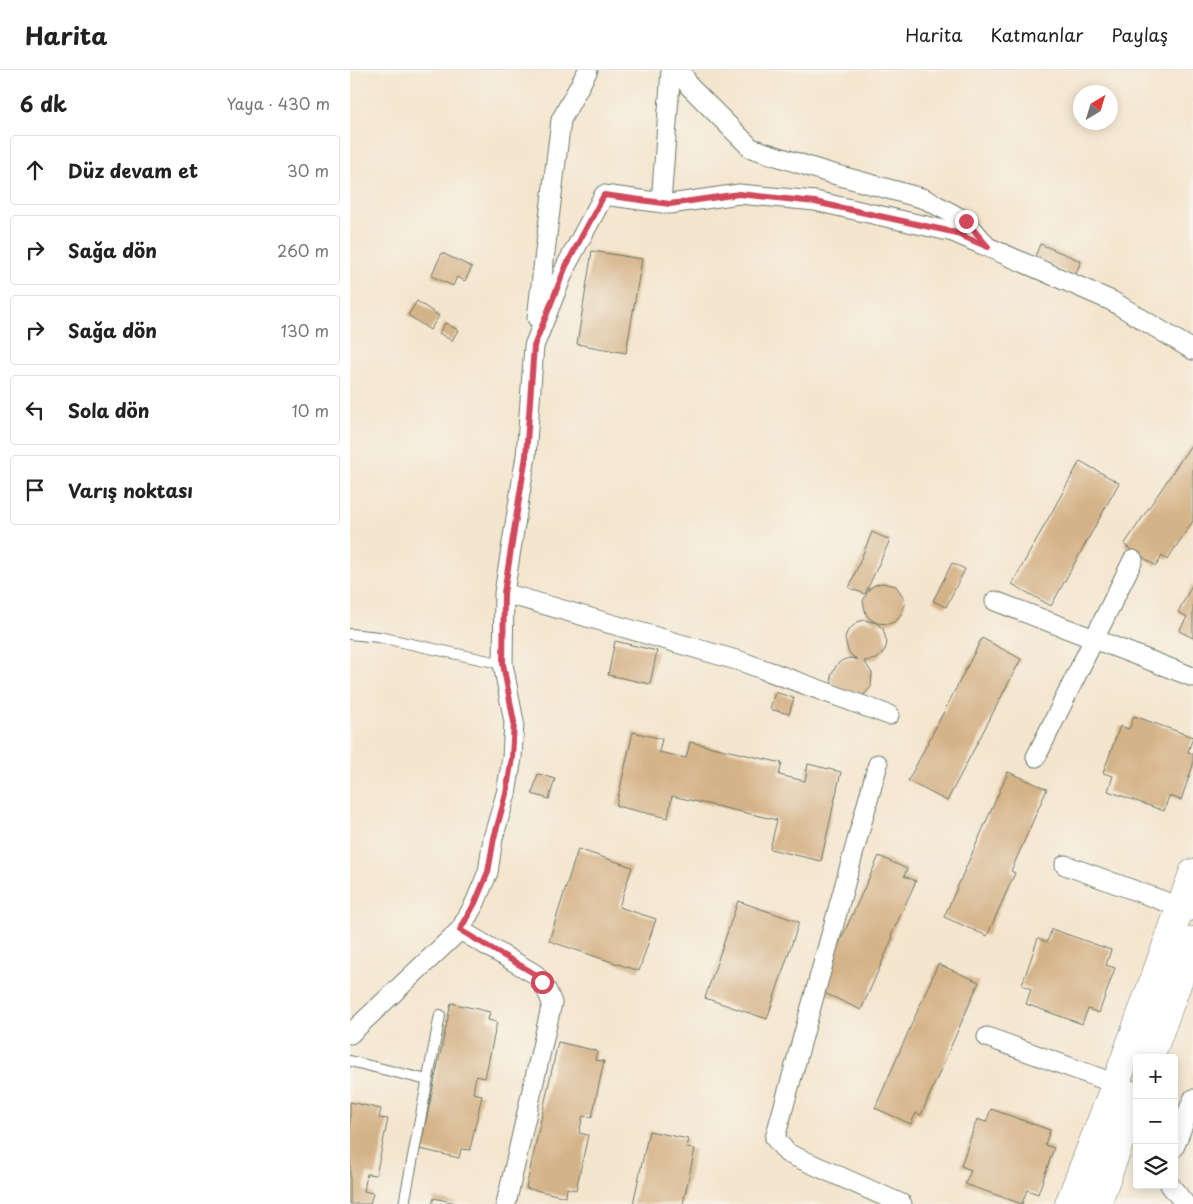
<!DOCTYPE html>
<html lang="tr">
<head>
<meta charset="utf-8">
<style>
  :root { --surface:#fff; --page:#f6f6f6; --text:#222; --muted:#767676; --line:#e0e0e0 }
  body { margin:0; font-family:"Playpen Sans",sans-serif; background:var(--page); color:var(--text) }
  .controls { position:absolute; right:15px; bottom:15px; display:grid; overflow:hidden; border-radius:5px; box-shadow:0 2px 12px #0003 }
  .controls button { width:45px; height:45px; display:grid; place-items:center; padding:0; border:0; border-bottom:1px solid var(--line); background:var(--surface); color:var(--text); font:25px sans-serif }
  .compass { position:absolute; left:723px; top:15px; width:45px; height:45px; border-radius:50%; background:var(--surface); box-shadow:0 2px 12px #0003; rotate:38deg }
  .stop { position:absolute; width:15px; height:15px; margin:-11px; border:4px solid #d1495b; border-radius:50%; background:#fff }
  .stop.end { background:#d1495b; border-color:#fff; box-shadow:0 1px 5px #0008 }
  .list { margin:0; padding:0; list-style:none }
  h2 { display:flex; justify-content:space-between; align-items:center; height:65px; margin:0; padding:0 20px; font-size:21px }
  h2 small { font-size:16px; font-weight:400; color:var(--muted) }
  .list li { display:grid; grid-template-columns:32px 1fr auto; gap:15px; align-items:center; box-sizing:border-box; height:70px; margin:0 10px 10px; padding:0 10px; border:1px solid var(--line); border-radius:5px }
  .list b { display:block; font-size:19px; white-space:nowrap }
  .list em { font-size:16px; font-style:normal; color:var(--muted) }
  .icon { flex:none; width:28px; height:28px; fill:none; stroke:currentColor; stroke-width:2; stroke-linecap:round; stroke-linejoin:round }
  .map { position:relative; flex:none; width:843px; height:1134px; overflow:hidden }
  header { display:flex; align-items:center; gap:30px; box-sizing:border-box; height:70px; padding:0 25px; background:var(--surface); border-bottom:1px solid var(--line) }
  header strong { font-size:24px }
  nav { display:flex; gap:28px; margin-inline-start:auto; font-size:18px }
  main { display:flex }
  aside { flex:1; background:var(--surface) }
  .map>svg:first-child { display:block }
  .building { fill:#d5b388 }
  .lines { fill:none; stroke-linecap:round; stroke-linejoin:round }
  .lane-casing { stroke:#6a786a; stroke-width:12 }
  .street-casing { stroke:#6a786a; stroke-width:21 }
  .secondary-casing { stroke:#6a786a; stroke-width:29 }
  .lane { stroke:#fff; stroke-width:10 }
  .street { stroke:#fff; stroke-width:19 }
  .secondary { stroke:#fff; stroke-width:28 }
  .route { stroke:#d1495b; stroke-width:6 }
</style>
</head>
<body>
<header>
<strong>Harita</strong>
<nav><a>Harita</a><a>Katmanlar</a><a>Paylaş</a></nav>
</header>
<main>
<aside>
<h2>6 dk<small>Yaya · 430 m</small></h2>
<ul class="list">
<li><svg class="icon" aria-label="ahead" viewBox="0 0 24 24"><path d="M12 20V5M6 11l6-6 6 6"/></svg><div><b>Düz devam et</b></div><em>30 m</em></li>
<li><svg class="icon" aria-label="right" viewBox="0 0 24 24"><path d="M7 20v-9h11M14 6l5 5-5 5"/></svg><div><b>Sağa dön</b></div><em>260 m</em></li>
<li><svg class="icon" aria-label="right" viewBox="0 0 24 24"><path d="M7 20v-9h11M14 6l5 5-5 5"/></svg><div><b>Sağa dön</b></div><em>130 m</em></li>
<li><svg class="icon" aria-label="left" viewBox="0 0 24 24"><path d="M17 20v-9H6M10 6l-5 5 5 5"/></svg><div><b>Sola dön</b></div><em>10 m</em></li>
<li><svg class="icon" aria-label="arrive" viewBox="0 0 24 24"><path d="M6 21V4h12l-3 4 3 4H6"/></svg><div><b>Varış noktası</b></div></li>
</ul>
</aside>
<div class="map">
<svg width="843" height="1134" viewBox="0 0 843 1134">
  <rect width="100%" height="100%" fill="#f7f3e8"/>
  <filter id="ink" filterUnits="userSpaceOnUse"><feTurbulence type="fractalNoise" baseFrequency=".02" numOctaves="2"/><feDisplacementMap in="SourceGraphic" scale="10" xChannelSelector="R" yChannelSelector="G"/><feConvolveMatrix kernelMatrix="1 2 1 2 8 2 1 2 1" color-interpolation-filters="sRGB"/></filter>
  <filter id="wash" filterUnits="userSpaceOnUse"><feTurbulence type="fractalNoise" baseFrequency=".0096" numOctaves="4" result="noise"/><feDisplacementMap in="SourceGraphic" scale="20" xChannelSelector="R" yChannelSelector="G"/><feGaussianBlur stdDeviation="1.12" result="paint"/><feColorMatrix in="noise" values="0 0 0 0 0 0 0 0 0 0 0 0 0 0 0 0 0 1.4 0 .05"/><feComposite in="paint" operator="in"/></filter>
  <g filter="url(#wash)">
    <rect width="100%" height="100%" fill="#f4e5ce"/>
    <g id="blocks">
      <path class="building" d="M690 174 731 191 725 206 684 189Z
        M242 181 292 189 276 283 227 274Z
        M92 183 122 197 115 211 107 207 103 216 81 206Z
        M67 231 89 246 80 260 58 245Z
        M95 253 108 260 102 271 89 263Z
        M843 372V451L817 490 812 486 806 496 774 475Z
        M730 391 769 413 701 536 662 514Z
        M522 462 540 470 515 524 499 518Z
        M602 493 615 499 596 537 583 531Z
        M532 513 546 516 554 528 555 535 549 548 544 552 538 554 527 553 533 559 537 573 535 580 527 589 514 591 522 603 521 617 512 627 483 619 481 606 487 594 493 590 500 588 507 589 502 586 498 581 495 568 497 562 507 552 514 550 527 553 520 549 516 544 513 531 519 519 525 515Z
        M843 513V568L829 561 837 547 828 542Z
        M632 568 671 589 597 731 558 711Z
        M265 571 307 581 300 614 258 605Z
        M425 622 444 628 439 644 420 639Z
        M784 646 843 667 838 682 843 684V695L831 730 819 726 814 741 758 721 763 706 753 703 770 656 779 659Z
        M283 662 312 669 309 682 336 688 340 672 432 693 429 705 455 711 458 694 491 702 471 791 420 779 427 750 322 726 318 748 266 736Z
        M658 702 697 719 661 801 665 803 637 866 594 847Z
        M188 704 205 709 199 729 182 724Z
        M228 779 282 797 269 837 306 849 289 901 199 871Z
        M529 786 557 799 554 806 566 811 541 866 543 867 511 940 468 920Z
        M388 831 449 852 417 949 355 928Z
        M702 859 761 880 756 895 765 898 749 943 738 939 732 954 676 934 681 919 672 915 688 868 697 872Z
        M588 894 629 912 571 1045 566 1043 561 1054 525 1038Z
        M101 933 140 942 138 950 147 952 135 1008 126 1006 123 1023 132 1025 120 1080 111 1079 109 1088 70 1079Z
        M208 972 247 981 245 990 254 991 242 1047 233 1046 229 1063 238 1065 226 1120 217 1118 216 1127 176 1118Z
        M0 1032 31 1039 29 1048 38 1049 26 1105 17 1104 14 1121 23 1123 20 1134H0Z
        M641 1039 700 1060 695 1075 704 1078 688 1124 677 1120 672 1134 615 1114 621 1100 611 1096 627 1049 636 1052Z
        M299 1061 338 1069 336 1078 345 1079 333 1134H283Z
        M84 1128 106 1133V1134H82Z"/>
    </g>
  </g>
  <g filter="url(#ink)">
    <use href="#blocks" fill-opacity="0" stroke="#6a786a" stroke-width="1"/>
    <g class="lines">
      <g class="lane-casing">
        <path id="lane" d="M0 564 29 567 153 594
          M0 991 77 1010
          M54 1134 90 945"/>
      </g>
      <g class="street-casing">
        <path id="street" d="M331 0 339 16 401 78 476 102 575 129 616 151 635 174
          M311 133 321 0
          M187 248 211 50 238 0
          M154 523 393 592 539 645
          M645 531 843 607
          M686 687 783 490
          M528 694 425 1068 437 1083 552 1134
          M715 795 841 841
          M110 860 185 904 197 921 202 933 156 1134
          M0 964 110 860 125 833 138 802 143 768 156 724 162 688 164 652 153 594 154 523 176 386 184 276 216 196 254 125 320 134 389 124 465 131 603 162 762 231 843 280
          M637 967 777 1018
          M824 1078 843 1029
          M820 1115 835 1134"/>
      </g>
      <g class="secondary-casing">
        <path id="secondary" d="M800 988 843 871
          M719 1134 766 1013 843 803
          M747 1134 787 1025"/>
      </g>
      <use href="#lane" class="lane"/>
      <use href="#street" class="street"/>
      <use href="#secondary" class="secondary"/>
    </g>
  </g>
  <g class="lines" filter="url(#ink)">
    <path class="route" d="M192 912 185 904 110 860 125 833 138 802 144 768 156 724 162 688 164 652 153 594 154 523 176 386 184 276 216 196 254 125 320 134 389 124 465 132 603 162 638 177 616 151"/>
  </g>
</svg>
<div class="controls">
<button>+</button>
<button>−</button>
<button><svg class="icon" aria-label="layers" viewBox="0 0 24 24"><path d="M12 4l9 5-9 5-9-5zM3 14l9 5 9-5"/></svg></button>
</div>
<svg class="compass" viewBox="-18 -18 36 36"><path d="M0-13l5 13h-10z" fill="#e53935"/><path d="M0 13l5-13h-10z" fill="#767676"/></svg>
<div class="stop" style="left:192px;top:912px"></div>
<div class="stop end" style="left:616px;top:151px"></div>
</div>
</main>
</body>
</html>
